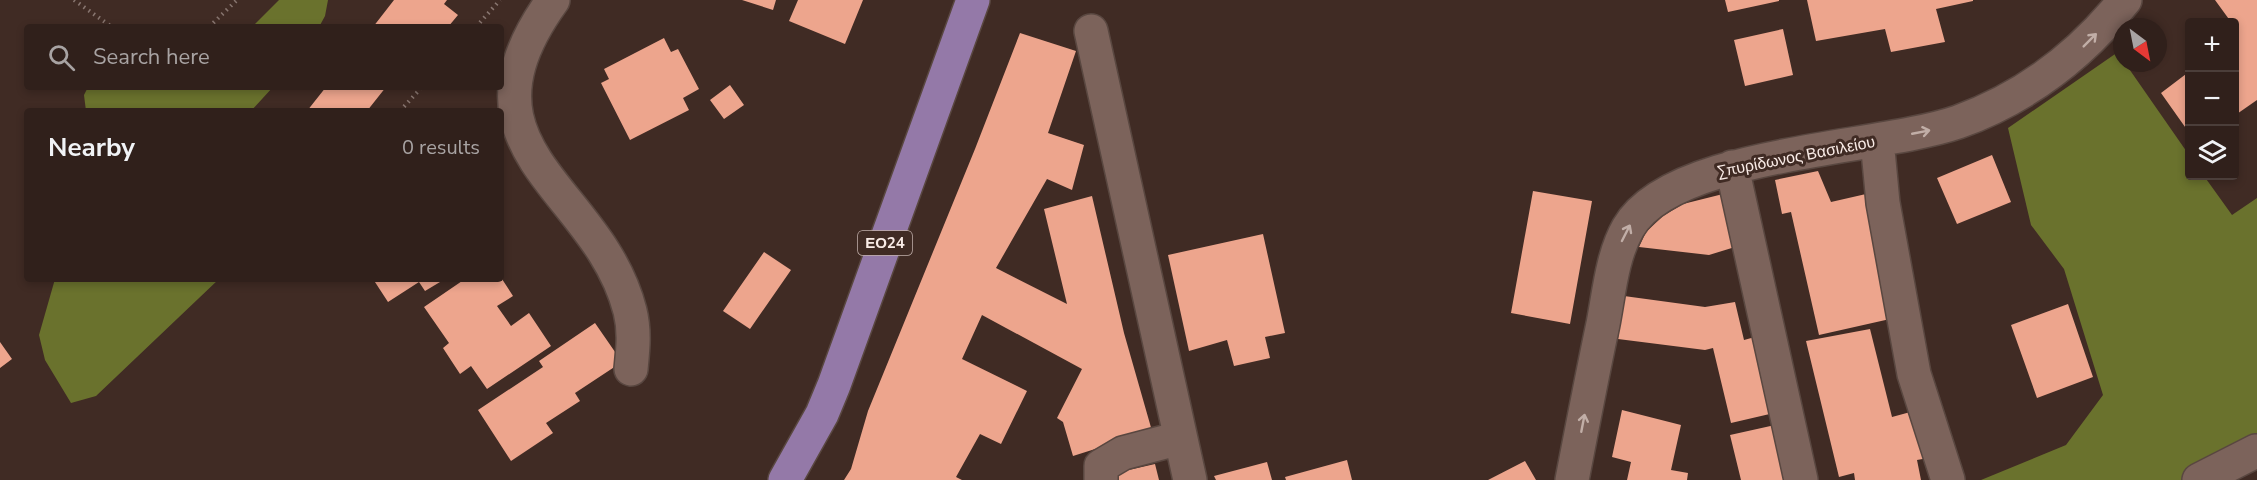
<!DOCTYPE html>
<html lang="en">
<head>
<meta charset="utf-8">
<style>
  :root { --surface:#30201b; --page:#3c2d28; --text:#f1f3f6; --muted:#a8a3a3; --line:#4b3e3a }
  body { margin:0; font-family:"Nunito Sans",sans-serif; background:var(--page); color:var(--text) }
  .controls { position:absolute; right:18px; top:18px; display:grid; overflow:hidden; border-radius:6px; box-shadow:0 3px 9px #0003 }
  .controls button { width:54px; height:54px; display:grid; place-items:center; padding:0; border:0; border-bottom:2px solid var(--line); background:var(--surface); color:var(--text); font:30px sans-serif }
  .compass { position:absolute; left:2113px; top:18px; width:54px; height:54px; border-radius:50%; background:var(--surface); box-shadow:0 3px 9px #0003; rotate:148deg }
  .list { margin:0; padding:0; list-style:none }
  h2 { display:flex; justify-content:space-between; align-items:center; height:78px; margin:0; padding:0 24px; font-size:26px }
  h2 small { font-size:20px; font-weight:400; color:var(--muted) }
  .icon { flex:none; width:33px; height:33px; fill:none; stroke:currentColor; stroke-width:2; stroke-linecap:round; stroke-linejoin:round }
  .map { position:relative; flex:none; width:2257px; height:480px; overflow:hidden }
  .search { position:absolute; background:var(--surface); box-shadow:0 3px 9px #0003; left:24px; top:24px; width:480px; height:66px; display:flex; align-items:center; gap:15px; box-sizing:border-box; padding:0 21px; border-radius:6px; color:var(--muted); font-size:22px }
  .panel { position:absolute; background:var(--surface); box-shadow:0 3px 9px #0003; left:24px; top:108px; width:480px; height:174px; border-radius:6px }
  .map>svg:first-child { display:block }
  .forest { fill:#6a722d }
  .building { fill:#eda58d }
  .lines { fill:none; stroke-linecap:round; stroke-linejoin:round }
  .minor-casing { stroke:#594740; stroke-width:36 }
  .major-casing { stroke:#594740; stroke-width:36 }
  .path { stroke:#87756f; stroke-width:4; stroke-dasharray:1.5 4.5; stroke-linecap:butt }
  .minor { stroke:#7c635b; stroke-width:33 }
  .major { stroke:#9479a8; stroke-width:33 }
  .oneway { stroke:#c1aea7 }
  .labels { text-anchor:middle; stroke-width:6; stroke-linejoin:round; paint-order:stroke }
  .shield { fill:#402b24; stroke:#c2b1ac; stroke-width:1.5 }
  .shield-label { font-size:15px; font-weight:bold; fill:#f9ebe6 }
  .street-label { font-size:16px; fill:#f9ebe6; stroke:#402b24 }
</style>
</head>
<body>
<div class="map">
<svg width="2257" height="480" viewBox="0 0 2257 480">
  <rect width="100%" height="100%" fill="#402b24"/>
  <path class="forest" d="M279 0H328L325 16 319 27H252Z
    M2118 52 2122 63H2125L2189 155 2190 176H2204L2232 215 2257 198V445L2188 480H1981L2066 445 2103 395 2064 269 2031 225 2008 128Z
    M88 87H273L251 111H86L84 95Z
    M55 279H219L96 396 71 403 45 360 39 335Z"/>
  <path class="building" d="M394 0H447L444 4 458 15 448 27H373Z
    M742 0H776L773 10Z
    M798 0H863L845 44 789 21Z
    M1725 0H1779V1L1728 12Z
    M1807 0H1973V1L1936 9 1945 42 1891 52 1885 29 1816 41Z
    M2215 0H2257V100L2234 116V35L2238 33 2234 22H2231Z
    M1783 29 1793 75 1745 86 1734 40Z
    M1020 33 1076 51 1048 133 1084 145 1072 190 1047 179 996 268 1067 304 1044 209 1092 196 1124 333 1152 431 1073 456 1063 422 1057 418 1082 369 982 315 962 359 1027 391 1001 444 980 434 956 477 962 480H844L851 469 868 411 975 149Z
    M664 38 671 52 678 49 699 89 683 98 689 110 630 140 601 83 609 79 604 69Z
    M2190 71V134L2161 93Z
    M730 85 744 105 724 119 710 100Z
    M326 87H386L367 111H307Z
    M1992 155 2011 202 1957 224 1937 178Z
    M1818 171 1831 202 1866 194 1890 319 1819 335 1791 212 1782 214 1775 180Z
    M1533 191 1592 201 1570 324 1511 313Z
    M1723 194 1735 247 1709 255 1639 247 1646 232 1663 216 1683 204Z
    M1263 234 1285 333 1265 337 1270 358 1234 366 1227 340 1189 351 1168 255Z
    M764 252 791 270 750 329 723 311Z
    M373 279H445L425 291 419 282 388 302Z
    M465 279H502L513 296 497 306 511 326 529 313 551 346 487 389 471 366 460 374 443 348 449 343 424 307Z
    M1624 296 1705 307 1735 302 1744 340 1755 337 1774 413 1731 423 1713 348 1705 350 1618 339Z
    M2068 304 2093 377 2037 398 2011 325Z
    M595 323 622 362 575 393 580 401 546 423 553 433 511 461 478 410 543 367 539 361Z
    M1870 329 1892 417 1914 411 1928 458 1917 460 1921 480H1855L1854 473 1839 477 1806 341Z
    M0 342 12 359 0 368Z
    M1622 410 1681 425 1671 470 1688 473 1687 480H1627L1631 462 1612 457Z
    M1775 425 1789 480H1741L1730 435Z
    M1347 460 1352 480H1286L1285 477Z
    M1525 461 1536 480H1488Z
    M1267 462 1272 480H1216L1214 476Z
    M1155 464 1159 480H1113L1111 474Z"/>
  <g class="lines">
    <g class="minor-casing">
      <path id="minor" d="M553 0C444 151 598 185 630 311 635 331 633 349 631 369
        M1091 31 1190 480
        M1877 140 1883 203 1914 374 1948 480
        M1732 167 1801 480
        M1101 480V466L1123 453 1180 438
        M1572 480C1582 428 1592 376 1603 324 1609 293 1612 256 1628 228 1671 152 1877 150 1958 122 2025 98 2081 55 2125 0
        M2199 480 2256 451"/>
    </g>
    <g class="major-casing">
      <path id="major" d="M785 480 822 414 834 385 973 0"/>
    </g>
    <path class="path" d="M74 0 112 27
      M209 27 237 0
      M476 27 500 0
      M400 111 422 87"/>
    <use href="#minor" class="minor"/>
    <use href="#major" class="major"/>
  </g>
  <defs><path id="oneway-shaft" d="M-6 0H5M1.5-3L5.5 0L1.5 3" fill="none" stroke-width="1.6" stroke-linecap="round" stroke-linejoin="round" transform="scale(1.5)"/></defs>
  <g class="oneway">
    <use href="#oneway-shaft" transform="translate(2090 40) rotate(-45)"/>
    <use href="#oneway-shaft" transform="translate(1921 132) rotate(-11)"/>
    <use href="#oneway-shaft" transform="translate(1626 233) rotate(-63)"/>
    <use href="#oneway-shaft" transform="translate(1583 423) rotate(-79)"/>
  </g>
  <g class="labels">
    <rect class="shield" x="858" y="231" width="54" height="24" rx="4.5"/>
    <g class="shield-label">
      <text x="885" y="248">ΕΟ24</text>
    </g>
    <g class="street-label">
      <text transform="translate(1796 156) rotate(-11)" y="6">Σπυρίδωνος Βασιλείου</text>
    </g>
  </g>
</svg>
<div class="controls">
<button>+</button>
<button>−</button>
<button><svg class="icon" aria-label="layers" viewBox="0 0 24 24"><path d="M12 4l9 5-9 5-9-5zM3 14l9 5 9-5"/></svg></button>
</div>
<svg class="compass" viewBox="-18 -18 36 36"><path d="M0-13l5 13h-10z" fill="#e53935"/><path d="M0 13l5-13h-10z" fill="#a8a3a3"/></svg>
<div class="search"><svg class="icon" aria-label="search" viewBox="0 0 24 24"><circle cx="10" cy="10" r="6"/><path d="M15 15l6 6"/></svg>Search here</div>
<section class="panel">
<h2>Nearby<small>0 results</small></h2>
<ul class="list">
</ul>
</section>
</div>
</body>
</html>
